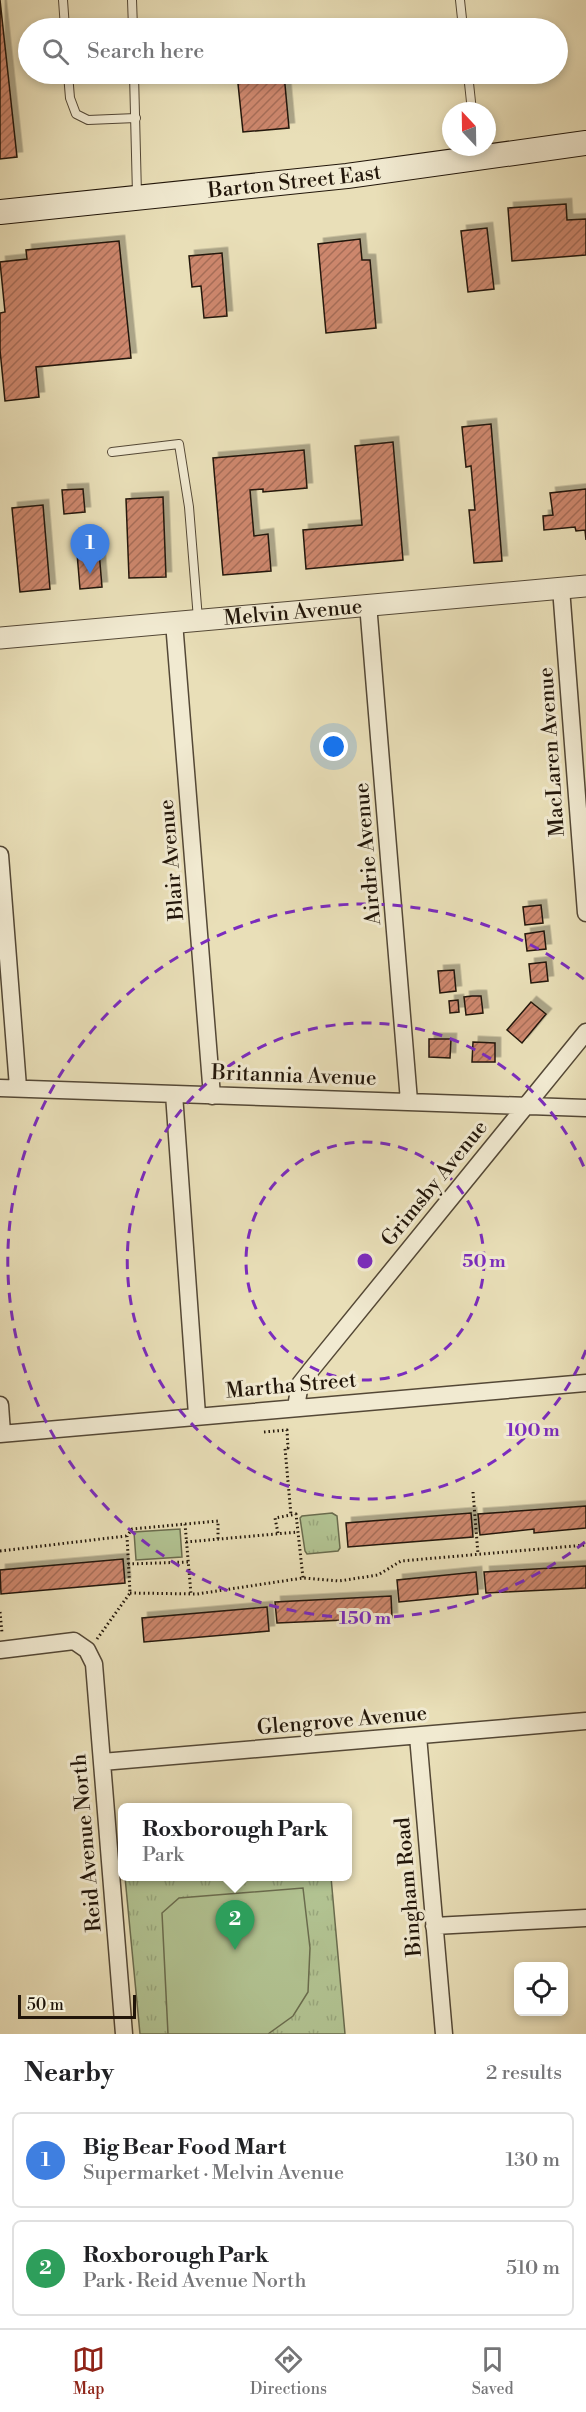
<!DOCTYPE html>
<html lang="en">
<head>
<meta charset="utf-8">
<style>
  :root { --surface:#fff; --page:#f6f6f6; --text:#202124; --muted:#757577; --line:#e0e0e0; --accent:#8f2418 }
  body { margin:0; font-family:"Libre Bodoni",serif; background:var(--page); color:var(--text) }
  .controls { position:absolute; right:18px; bottom:18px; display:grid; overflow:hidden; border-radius:9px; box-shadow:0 3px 9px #0003 }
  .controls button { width:54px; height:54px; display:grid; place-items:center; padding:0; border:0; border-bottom:2px solid var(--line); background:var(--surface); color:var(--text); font:30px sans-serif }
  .compass { position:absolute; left:442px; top:102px; width:54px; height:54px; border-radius:50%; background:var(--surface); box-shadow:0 3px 9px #0003; rotate:338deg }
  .scale { position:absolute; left:18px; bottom:15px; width:118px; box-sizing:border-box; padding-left:6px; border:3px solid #22160a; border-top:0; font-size:16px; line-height:21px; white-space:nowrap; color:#22160a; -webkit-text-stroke:4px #f1ead1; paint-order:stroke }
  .you { position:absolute; left:334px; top:747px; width:21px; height:21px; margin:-15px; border:4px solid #fff; border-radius:50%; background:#1a73e8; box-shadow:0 0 0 9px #1a73e833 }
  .badge { display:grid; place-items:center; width:39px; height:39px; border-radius:50%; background:var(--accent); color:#fff; font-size:20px; font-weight:700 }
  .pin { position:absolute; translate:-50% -50px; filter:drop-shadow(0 2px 3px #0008) }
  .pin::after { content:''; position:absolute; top:32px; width:21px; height:18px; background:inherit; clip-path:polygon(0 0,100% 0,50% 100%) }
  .popup { position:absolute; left:118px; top:1803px; width:234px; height:78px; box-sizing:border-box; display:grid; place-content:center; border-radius:9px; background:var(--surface); filter:drop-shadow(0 2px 4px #0005); font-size:20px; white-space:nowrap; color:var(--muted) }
  .popup b { font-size:22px; color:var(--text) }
  .popup::after { content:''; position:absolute; left:50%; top:100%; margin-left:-12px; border:12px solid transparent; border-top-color:var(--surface) }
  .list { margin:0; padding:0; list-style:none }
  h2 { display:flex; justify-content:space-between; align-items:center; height:78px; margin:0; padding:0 24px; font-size:26px }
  h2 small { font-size:20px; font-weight:400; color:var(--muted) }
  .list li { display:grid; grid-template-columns:39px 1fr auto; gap:18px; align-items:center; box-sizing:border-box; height:96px; margin:0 12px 12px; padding:0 12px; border:2px solid var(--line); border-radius:9px }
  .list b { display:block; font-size:22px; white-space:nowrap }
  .list p { margin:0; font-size:20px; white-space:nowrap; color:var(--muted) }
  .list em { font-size:20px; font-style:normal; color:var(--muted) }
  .icon { flex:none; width:33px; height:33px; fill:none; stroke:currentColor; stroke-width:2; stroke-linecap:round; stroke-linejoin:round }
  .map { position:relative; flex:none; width:586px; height:2034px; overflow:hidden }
  .search { position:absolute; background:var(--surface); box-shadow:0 3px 9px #0003; left:18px; right:18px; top:18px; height:66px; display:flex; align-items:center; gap:15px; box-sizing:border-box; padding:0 21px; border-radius:33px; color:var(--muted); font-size:22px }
  .sheet { height:294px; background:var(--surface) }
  nav { display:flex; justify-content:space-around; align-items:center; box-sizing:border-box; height:84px; border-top:2px solid var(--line); background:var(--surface); font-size:16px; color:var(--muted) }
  nav a { display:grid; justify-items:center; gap:3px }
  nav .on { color:var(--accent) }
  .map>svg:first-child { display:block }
  .park { fill:url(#park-tufts); stroke:#6a6c4e; stroke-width:1.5 }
  .pitch { fill:#b2c392; stroke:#6a6c4e; stroke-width:1.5 }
  .building { fill:url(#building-hatch); stroke:#22160a; stroke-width:1.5; filter:url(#shadow) }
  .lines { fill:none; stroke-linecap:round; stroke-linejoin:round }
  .service-casing { stroke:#544836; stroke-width:10 }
  .minor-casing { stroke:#544836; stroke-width:19 }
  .tertiary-casing { stroke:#544836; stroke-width:23 }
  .secondary-casing { stroke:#22160a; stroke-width:26 }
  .path { stroke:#22160a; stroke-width:3; stroke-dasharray:1.5 3; stroke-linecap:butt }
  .service { stroke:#f1ead1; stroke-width:8 }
  .minor { stroke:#f1ead1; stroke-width:16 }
  .tertiary { stroke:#f1ead1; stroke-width:21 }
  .secondary { stroke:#f1ead1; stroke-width:24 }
  .ring { fill:none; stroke:#7b2cbf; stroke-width:3; stroke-dasharray:10 8 }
  .labels { text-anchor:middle; stroke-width:6; stroke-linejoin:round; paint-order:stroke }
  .street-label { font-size:21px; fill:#22160a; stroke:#f1ead1 }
  .centre { fill:#7b2cbf; stroke:#f1ead1; stroke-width:3 }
  .ring-label { font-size:18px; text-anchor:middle; font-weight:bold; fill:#7b2cbf; stroke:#f1ead1; stroke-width:6; stroke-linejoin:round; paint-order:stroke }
</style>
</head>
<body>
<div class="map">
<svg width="586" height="2034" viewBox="0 0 586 2034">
  <defs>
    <pattern id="park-tufts" width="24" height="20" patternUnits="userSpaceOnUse" patternTransform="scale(1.5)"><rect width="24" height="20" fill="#b2c392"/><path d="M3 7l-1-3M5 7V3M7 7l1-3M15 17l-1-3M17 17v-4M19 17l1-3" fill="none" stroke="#99a77d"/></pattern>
    <pattern id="building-hatch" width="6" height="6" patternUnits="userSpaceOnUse" patternTransform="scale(1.5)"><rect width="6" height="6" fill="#cd876d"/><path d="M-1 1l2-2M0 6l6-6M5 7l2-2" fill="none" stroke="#a66d58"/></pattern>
    <filter id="shadow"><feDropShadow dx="5.5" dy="-5.5" stdDeviation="0" flood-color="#0004"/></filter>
  </defs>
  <rect width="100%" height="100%" fill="#e9dfb8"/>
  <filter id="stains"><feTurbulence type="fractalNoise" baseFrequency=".00333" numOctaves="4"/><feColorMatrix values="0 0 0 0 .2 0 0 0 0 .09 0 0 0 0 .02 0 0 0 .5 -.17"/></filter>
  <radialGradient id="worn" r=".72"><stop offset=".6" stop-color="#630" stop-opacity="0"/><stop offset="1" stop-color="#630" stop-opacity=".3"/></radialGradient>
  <path class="park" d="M332 1513 337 1516 340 1548 338 1551 307 1554 305 1551 300 1518 302 1516Z
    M125 1877H331L345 2034H140Z"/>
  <path class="pitch" d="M180 1529 182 1557 136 1560 134 1532Z
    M303 1888 310 1948 308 1992 293 2016 268 2034H168L162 1913 179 1898Z"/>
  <path class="building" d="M0 0 17 157 0 159Z
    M237 74H284L289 128 243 132Z
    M566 204 567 220 586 219V255L512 261 508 208Z
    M487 228 494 289 468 292 461 231Z
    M360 239 362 260H370L376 328 326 333 318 244Z
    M119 241 131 358 36 367 39 397 5 401 0 350V313L5 312 0 262 27 259 26 250Z
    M222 253 227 316 204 318 201 286 192 287 189 256Z
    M491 424 502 561 474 563 469 510H475L471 466 466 467 462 427Z
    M393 442 403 560 306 569 303 530 362 525 355 446Z
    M304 450 307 488 263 492V489L250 490 254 536 268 534 271 571 223 575 213 458Z
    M83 489 85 512 64 514 62 490Z
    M586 489V540L585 530 576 531 575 527 544 530 543 516 553 515 550 493Z
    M163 497 166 577 129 578 126 499Z
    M43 505 50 589 20 592 12 508Z
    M99 551 102 587 80 589 77 553Z
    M541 905 543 923 525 925 523 907Z
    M544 931 546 949 527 951 525 934Z
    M546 962 548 981 531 983 529 964Z
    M454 970 456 991 440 993 438 971Z
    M472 996H481L483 1013 466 1015 464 997Z
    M458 1000 459 1012 450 1013 449 1001Z
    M531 1002 546 1014 522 1043 507 1030Z
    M429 1039H451L450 1058 429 1057Z
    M473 1042 495 1043V1062H472Z
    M586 1506V1528L534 1533V1529L480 1535 478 1514Z
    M471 1513 473 1537 348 1547 346 1523Z
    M123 1559 125 1583 1 1594 0 1570Z
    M586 1566V1588L486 1593 484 1572Z
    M476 1572 478 1594 399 1602 397 1580Z
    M391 1596 392 1618 277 1623 275 1602Z
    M267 1607 269 1631 144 1642 142 1618Z"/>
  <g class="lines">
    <g class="service-casing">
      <path id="service" d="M63 0 65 28
        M132 0 133 28
        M460 0 463 28
        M68 74 70 98 76 114 88 120 136 118
        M134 74 137 195
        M468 74 472 111
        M112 452 179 444 189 507 198 619"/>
    </g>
    <g class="minor-casing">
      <path id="minor" d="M561 588 586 913
        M368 604 409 1101
        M174 622 212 1096
        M0 855 18 1087
        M0 1088 586 1108
        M174 1094 197 1415
        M0 1405 2 1433
        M296 1407 300 1384 311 1370 586 1032
        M0 1434 586 1383
        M0 1650 74 1641 87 1650 94 1664 124 2034
        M418 1736 444 2034
        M102 1762 586 1721
        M434 1926 586 1918"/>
    </g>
    <g class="tertiary-casing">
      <g id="tertiary">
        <path id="s1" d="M0 638 586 586"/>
      </g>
    </g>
    <g class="secondary-casing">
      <g id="secondary">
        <path id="s2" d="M0 212 347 176 586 143"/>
      </g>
    </g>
    <path class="path" d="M264 1432 287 1430 288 1448H285L291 1515
      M473 1492 478 1554
      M185 1524 191 1594
      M278 1533 275 1518 296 1514 303 1578
      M186 1542 298 1532
      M0 1551 126 1536
      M128 1564 188 1562
      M130 1593 197 1594 303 1578 339 1581 378 1575 401 1561 586 1545
      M0 1612 2 1633
      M97 1639 130 1593 127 1536 132 1529 218 1521V1539"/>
    <use href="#service" class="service"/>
    <use href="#minor" class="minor"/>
    <use href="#tertiary" class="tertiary"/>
    <use href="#secondary" class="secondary"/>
  </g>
  <g class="ring">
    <circle cx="365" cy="1261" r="119"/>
    <path d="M586 1350A238 238 0 1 1 586 1172"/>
    <path d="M585 1542A357 357 0 1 1 585 980"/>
  </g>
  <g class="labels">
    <g class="street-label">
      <text dy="7" stroke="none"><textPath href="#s2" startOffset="296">Barton Street East</textPath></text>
      <text dy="7" stroke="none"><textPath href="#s1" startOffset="294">Melvin Avenue</textPath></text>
      <text transform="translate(551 752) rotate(-94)" y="7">MacLaren Avenue</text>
      <text transform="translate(367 854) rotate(-95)" y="7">Airdrie Avenue</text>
      <text transform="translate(171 860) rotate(-95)" y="7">Blair Avenue</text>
      <text transform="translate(294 1075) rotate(2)" y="7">Britannia Avenue</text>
      <text transform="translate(434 1183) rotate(-51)" y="7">Grimsby Avenue</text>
      <text transform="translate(291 1385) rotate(-5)" y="7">Martha Street</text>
      <text transform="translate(342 1720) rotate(-5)" y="7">Glengrove Avenue</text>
      <text transform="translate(86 1843) rotate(-95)" y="7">Reid Avenue North</text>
      <text transform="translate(408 1887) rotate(-95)" y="7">Bingham Road</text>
    </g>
  </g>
  <circle cx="365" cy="1261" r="9" class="centre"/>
  <g class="ring-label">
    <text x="484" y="1267">50 m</text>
    <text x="533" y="1436">100 m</text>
    <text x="365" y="1624">150 m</text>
  </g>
  <rect width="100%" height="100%" filter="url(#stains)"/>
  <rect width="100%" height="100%" fill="url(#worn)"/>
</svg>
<div class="controls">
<button><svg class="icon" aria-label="locate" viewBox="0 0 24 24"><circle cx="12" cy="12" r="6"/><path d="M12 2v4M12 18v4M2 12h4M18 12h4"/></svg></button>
</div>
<svg class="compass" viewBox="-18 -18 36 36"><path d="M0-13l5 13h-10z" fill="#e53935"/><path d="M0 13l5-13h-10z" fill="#757577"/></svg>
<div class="scale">50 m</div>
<div class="you"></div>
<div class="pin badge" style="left:90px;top:574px;background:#3f7fe0">1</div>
<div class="pin badge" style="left:235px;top:1950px;background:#2e9e5b">2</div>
<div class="popup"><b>Roxborough Park</b>Park</div>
<div class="search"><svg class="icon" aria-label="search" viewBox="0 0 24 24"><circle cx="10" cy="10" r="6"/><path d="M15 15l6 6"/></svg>Search here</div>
</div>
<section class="sheet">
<h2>Nearby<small>2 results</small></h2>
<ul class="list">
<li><span class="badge" style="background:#3f7fe0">1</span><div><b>Big Bear Food Mart</b><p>Supermarket · Melvin Avenue</p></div><em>130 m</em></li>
<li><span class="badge" style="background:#2e9e5b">2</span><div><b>Roxborough Park</b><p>Park · Reid Avenue North</p></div><em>510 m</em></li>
</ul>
</section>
<nav>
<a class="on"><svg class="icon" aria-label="map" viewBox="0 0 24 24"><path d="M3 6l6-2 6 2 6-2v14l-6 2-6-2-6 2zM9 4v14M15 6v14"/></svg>Map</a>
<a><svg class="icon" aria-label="directions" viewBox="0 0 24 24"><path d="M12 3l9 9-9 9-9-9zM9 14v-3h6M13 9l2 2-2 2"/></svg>Directions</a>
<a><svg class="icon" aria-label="saved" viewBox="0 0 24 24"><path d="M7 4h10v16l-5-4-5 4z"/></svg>Saved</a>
</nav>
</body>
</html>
